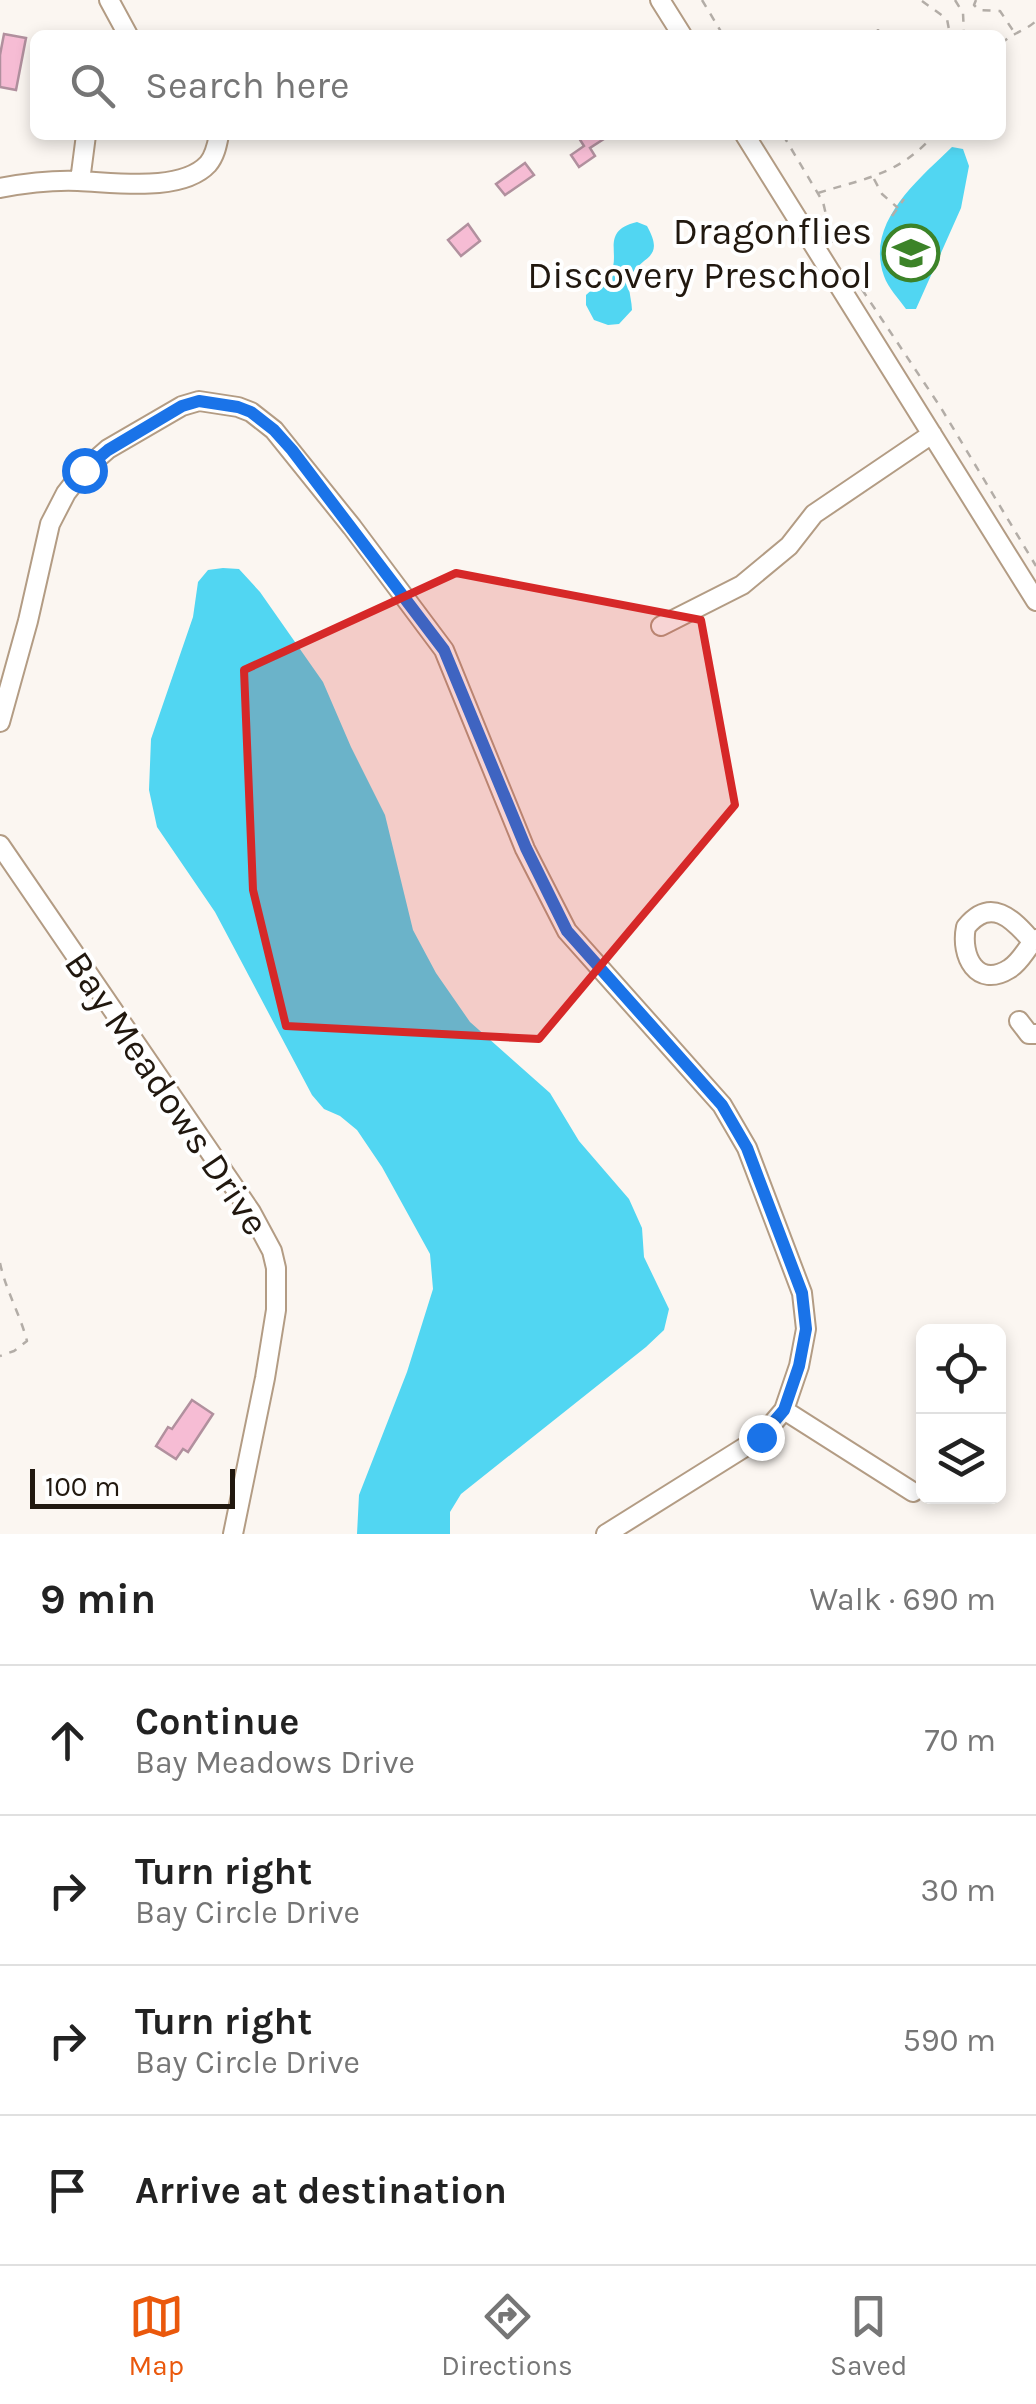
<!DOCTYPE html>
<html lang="en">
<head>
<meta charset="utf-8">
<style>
  :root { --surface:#fff; --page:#f6f6f6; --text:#222; --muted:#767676; --line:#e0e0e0; --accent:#ea580c }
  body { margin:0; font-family:Karla,sans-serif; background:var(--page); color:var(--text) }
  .controls { position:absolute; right:30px; bottom:30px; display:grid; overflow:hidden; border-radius:15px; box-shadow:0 5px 15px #0003 }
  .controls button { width:90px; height:90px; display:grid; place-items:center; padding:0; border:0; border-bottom:2px solid var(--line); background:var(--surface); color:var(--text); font:50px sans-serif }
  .scale { position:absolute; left:30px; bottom:25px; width:205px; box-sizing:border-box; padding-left:10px; border:5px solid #21180f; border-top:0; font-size:28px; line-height:35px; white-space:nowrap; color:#21180f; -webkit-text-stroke:8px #fff; paint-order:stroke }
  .stop { position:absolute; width:30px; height:30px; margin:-22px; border:8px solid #1a73e8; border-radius:50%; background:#fff }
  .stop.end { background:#1a73e8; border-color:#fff; box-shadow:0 2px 10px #0008 }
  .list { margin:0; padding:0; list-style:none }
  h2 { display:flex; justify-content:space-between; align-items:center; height:130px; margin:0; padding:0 40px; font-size:42px }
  h2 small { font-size:32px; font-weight:400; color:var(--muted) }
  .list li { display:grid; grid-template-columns:65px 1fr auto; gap:30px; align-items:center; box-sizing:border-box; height:150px; padding:0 40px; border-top:2px solid var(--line) }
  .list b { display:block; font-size:38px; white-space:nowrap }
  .list p { margin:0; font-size:32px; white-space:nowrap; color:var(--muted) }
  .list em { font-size:32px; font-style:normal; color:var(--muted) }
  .icon { flex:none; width:55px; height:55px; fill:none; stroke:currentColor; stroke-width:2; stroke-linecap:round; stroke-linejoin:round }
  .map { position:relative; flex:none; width:1036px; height:1534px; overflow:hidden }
  .search { position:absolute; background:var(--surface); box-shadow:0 5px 15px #0003; left:30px; right:30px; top:30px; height:110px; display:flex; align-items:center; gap:25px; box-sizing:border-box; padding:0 35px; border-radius:15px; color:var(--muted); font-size:38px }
  .sheet { height:730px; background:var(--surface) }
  nav { display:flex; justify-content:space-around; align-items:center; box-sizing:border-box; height:140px; border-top:2px solid var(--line); background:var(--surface); font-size:28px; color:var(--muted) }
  nav a { display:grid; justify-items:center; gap:5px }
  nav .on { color:var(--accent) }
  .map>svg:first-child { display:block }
  .water { fill:#51d6f2 }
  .building { fill:#f6bcd4; stroke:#b1909e; stroke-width:2.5 }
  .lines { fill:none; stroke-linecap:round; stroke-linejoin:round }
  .minor-casing { stroke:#b39c84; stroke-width:22 }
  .path { stroke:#b3ada7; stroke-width:2.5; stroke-dasharray:8 8; stroke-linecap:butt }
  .minor { stroke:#fff; stroke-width:18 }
  .route { stroke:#1a73e8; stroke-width:12 }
  .marked { fill:#d62828; fill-opacity:0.2; stroke:#d62828; stroke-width:8; stroke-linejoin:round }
  .labels { text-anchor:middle; stroke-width:8; stroke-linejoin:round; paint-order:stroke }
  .poi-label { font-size:38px; fill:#21180f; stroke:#fff; text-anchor:end }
  .street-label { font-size:38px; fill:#21180f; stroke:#fff }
</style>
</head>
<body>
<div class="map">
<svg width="1036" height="1534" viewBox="0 0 1036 1534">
  <rect width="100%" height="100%" fill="#fbf6f1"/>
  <path class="water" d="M952 147 963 149 969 166 961 208 916 309H906C899 299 888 288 884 276 865 223 917 181 952 147Z
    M637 222 647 226C666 260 641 255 631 276 626 286 632 299 632 310L619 324 608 325 594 320 586 305V295C593 288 605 283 610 274 622 255 599 231 637 222Z
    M223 568 239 569 260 592 323 682 351 747 385 815 413 930 436 973 470 1022 550 1093 579 1141 629 1199 642 1228 644 1257 669 1309 664 1330 646 1347 461 1494 450 1512V1534H357L359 1495 407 1372 433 1289 430 1254 382 1167 357 1130 340 1116 324 1109 312 1095 215 912 157 827 149 790 151 739 193 617 198 582 208 570Z"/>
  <path class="building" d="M4 34 26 38 16 90 0 87V55Z
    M577 135H610L590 148 595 156 579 167 571 155 584 146Z
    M525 163 534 175 505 195 496 184Z
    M468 224 480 241 461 256 448 240Z
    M192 1400 213 1414 188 1452 183 1449 176 1459 156 1446 168 1427 172 1429Z"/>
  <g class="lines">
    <g class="minor-casing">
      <path id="minor" d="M109 0 128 35
        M660 0 682 35
        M745 135 1036 601
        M80 181 86 135
        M0 188C26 183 52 180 78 181 113 182 181 193 208 164 215 156 217 145 219 135
        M661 626 742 585 789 546 814 514 932 434
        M0 722 28 621 50 524 66 493 84 470 108 449 182 406 199 401 238 407 251 412 274 430 352 527 444 650 525 849 567 931 722 1105 747 1148 802 1293 806 1329 799 1366 784 1410 761 1437 606 1534
        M0 845 251 1212 272 1251 276 1268V1310L265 1378 233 1534
        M1032 941C1012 918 991 897 966 927 960 956 977 989 1009 969 1021 962 1026 948 1036 939
        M1019 1021 1029 1034H1036
        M784 1410 913 1492"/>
    </g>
    <path class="path" d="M702 0 723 35
      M955 0 963 13 964 35
      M976 0 974 5 979 10 1000 11 1014 32
      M922 1 947 19 950 35
      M878 29V30
      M1001 44C1012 33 1025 31 1036 21
      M783 135 823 202 833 244
      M874 179 882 194 898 208
      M818 193C866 178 898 175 934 135
      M892 216 904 199
      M853 276 941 408 1036 566
      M0 1263C6 1291 20 1314 27 1341L14 1351 0 1356"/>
    <use href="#minor" class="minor"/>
  </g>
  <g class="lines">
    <path class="route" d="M84 470 108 450 182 406 199 401 238 407 251 412 274 430 292 450 444 650 526 848 567 931 722 1105 747 1148 802 1293 806 1329 799 1366 784 1410 761 1437"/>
  </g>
  <path class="marked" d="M456 573 701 620 735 805 539 1039 286 1026 253 890 244 670Z"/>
  <defs>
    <g id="school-ring" transform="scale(2.875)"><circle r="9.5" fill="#fff" stroke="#3c8328" stroke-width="1.5"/><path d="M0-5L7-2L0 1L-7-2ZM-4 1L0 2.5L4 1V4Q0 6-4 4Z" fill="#3c8328"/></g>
  </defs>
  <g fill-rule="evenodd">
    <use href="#school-ring" x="911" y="253"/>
  </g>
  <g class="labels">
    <g class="poi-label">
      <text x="872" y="244">Dragonflies<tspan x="872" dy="44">Discovery Preschool</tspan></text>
    </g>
    <g class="street-label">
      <text transform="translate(167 1093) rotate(56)" y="13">Bay Meadows Drive</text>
    </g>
  </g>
</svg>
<div class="controls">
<button><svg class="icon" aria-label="locate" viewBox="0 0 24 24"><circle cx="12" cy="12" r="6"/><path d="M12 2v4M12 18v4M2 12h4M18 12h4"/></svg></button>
<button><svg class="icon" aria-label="layers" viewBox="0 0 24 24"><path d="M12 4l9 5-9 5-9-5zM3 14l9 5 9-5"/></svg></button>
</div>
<div class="scale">100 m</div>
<div class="stop" style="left:84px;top:470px"></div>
<div class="stop end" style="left:761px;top:1437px"></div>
<div class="search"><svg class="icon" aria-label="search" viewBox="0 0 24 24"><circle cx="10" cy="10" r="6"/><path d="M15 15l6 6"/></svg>Search here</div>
</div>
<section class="sheet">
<h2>9 min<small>Walk · 690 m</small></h2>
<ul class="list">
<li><svg class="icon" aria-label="ahead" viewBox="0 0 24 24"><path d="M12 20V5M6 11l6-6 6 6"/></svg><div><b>Continue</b><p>Bay Meadows Drive</p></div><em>70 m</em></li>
<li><svg class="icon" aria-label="right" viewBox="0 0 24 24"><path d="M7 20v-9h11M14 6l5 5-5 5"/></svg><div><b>Turn right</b><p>Bay Circle Drive</p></div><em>30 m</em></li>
<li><svg class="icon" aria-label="right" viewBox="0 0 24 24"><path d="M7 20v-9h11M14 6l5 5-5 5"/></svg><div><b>Turn right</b><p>Bay Circle Drive</p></div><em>590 m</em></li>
<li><svg class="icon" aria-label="arrive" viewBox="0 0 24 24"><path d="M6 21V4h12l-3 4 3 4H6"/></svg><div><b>Arrive at destination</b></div></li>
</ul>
</section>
<nav>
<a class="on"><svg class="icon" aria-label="map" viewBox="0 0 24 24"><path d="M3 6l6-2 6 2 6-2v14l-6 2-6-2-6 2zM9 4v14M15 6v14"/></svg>Map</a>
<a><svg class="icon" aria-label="directions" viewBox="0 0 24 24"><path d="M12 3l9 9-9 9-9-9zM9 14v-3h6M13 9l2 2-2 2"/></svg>Directions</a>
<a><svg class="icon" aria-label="saved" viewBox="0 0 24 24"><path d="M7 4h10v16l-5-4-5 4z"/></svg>Saved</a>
</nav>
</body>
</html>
